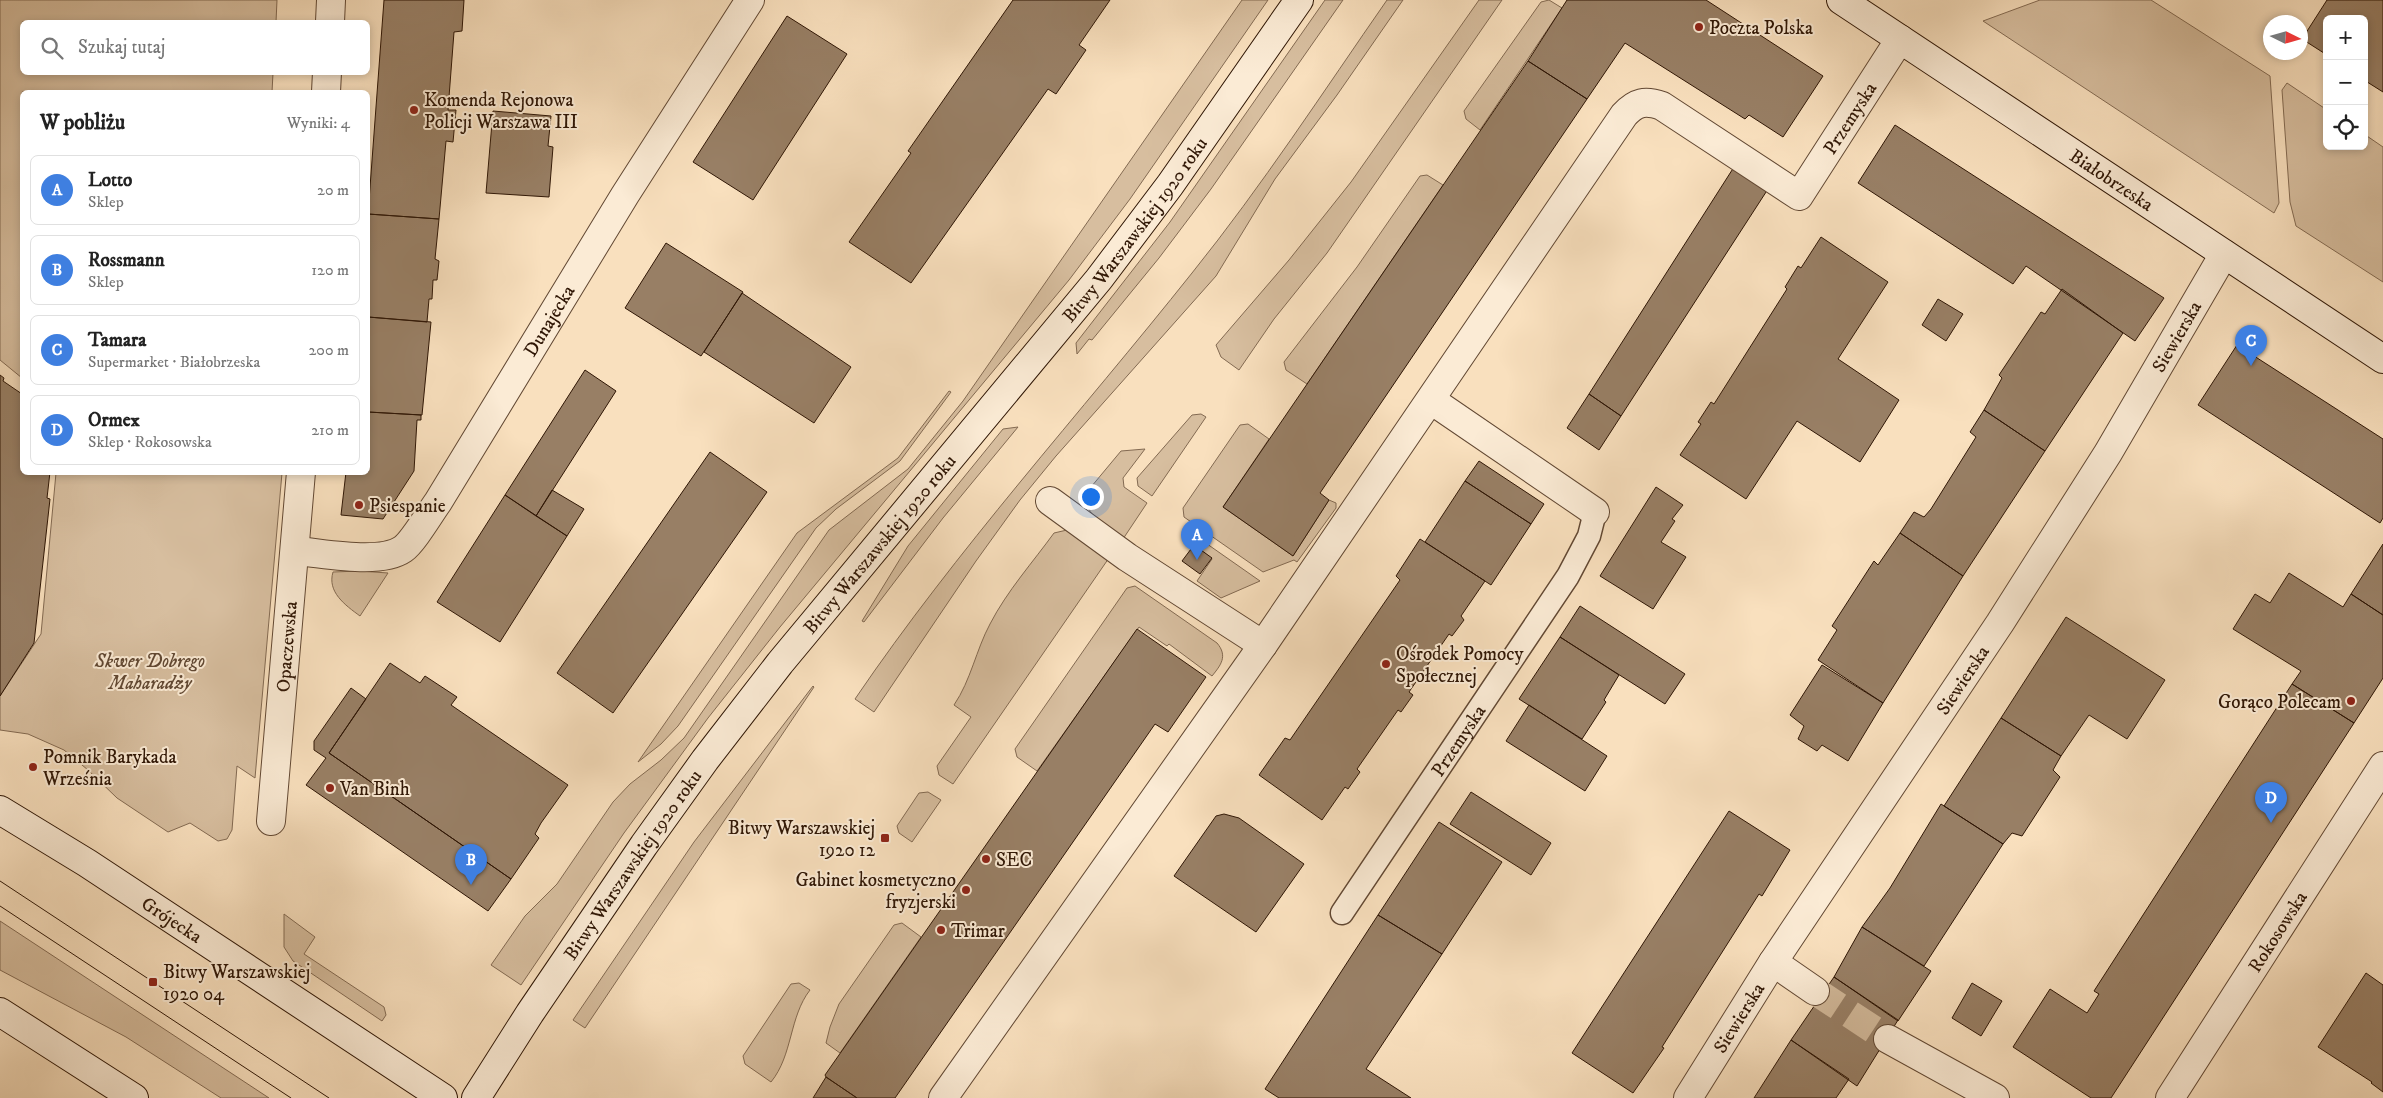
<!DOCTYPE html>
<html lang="pl">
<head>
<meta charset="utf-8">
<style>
  :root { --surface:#fff; --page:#f6f6f6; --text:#222; --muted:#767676; --line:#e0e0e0; --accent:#8f2418 }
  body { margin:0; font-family:"IM FELL DW Pica",serif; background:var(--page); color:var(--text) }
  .controls { position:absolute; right:15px; top:15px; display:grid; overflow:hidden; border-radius:8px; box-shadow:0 2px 8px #0003 }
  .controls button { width:45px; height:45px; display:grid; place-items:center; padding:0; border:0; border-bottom:1px solid var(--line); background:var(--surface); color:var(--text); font:25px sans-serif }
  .compass { position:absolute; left:2263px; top:15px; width:45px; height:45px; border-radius:50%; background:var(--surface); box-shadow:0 2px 8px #0003; rotate:95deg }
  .you { position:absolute; left:1090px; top:496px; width:18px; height:18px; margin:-12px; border:4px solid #fff; border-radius:50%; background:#1a73e8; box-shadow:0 0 0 8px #1a73e833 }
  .badge { display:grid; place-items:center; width:32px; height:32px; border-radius:50%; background:var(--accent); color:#fff; font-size:16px; font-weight:700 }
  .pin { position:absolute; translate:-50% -41px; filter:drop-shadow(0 1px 2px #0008) }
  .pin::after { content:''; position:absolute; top:26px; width:18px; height:15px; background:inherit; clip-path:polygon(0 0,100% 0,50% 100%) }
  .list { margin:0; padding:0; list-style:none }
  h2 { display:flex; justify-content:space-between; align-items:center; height:65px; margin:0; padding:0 20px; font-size:21px }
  h2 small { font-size:16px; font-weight:400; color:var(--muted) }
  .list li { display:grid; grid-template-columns:32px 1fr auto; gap:15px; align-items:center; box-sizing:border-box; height:70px; margin:0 10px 10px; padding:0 10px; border:1px solid var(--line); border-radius:8px }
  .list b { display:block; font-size:19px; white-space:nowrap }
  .list p { margin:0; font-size:16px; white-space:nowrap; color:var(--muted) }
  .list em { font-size:16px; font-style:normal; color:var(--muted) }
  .icon { flex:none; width:28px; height:28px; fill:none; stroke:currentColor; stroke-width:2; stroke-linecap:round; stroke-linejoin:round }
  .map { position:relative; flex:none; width:2383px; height:1098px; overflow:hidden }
  .search { position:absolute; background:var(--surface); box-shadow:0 2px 8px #0003; left:20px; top:20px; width:350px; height:55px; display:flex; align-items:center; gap:12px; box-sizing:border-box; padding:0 18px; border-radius:8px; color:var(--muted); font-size:19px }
  .panel { position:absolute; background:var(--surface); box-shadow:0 2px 8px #0003; left:20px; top:90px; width:350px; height:385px; border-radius:8px }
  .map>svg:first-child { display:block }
  .green { fill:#d7be9f; stroke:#836a52 }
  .building { fill:#987f65; stroke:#2f1605 }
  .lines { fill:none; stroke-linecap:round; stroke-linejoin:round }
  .street-tunnel { stroke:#d1b899; stroke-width:28; stroke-dasharray:28 14; stroke-linecap:butt }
  .lane-casing { stroke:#624833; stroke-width:25 }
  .street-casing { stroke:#624833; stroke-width:30 }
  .secondary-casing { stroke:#2f1605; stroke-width:30 }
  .lane { stroke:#fbebd5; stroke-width:22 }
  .street { stroke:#fbebd5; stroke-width:28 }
  .secondary { stroke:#fbebd5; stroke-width:28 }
  .tram { stroke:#2f1605; stroke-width:1 }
  .poi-dot { fill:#8f2418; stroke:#fbebd5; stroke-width:2 }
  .labels { text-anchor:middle; stroke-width:4; stroke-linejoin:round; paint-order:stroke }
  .poi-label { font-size:19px; fill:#2f1605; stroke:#fbebd5; text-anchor:start }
  .street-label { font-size:19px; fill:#2f1605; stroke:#fbebd5 }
  .park-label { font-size:19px; font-style:italic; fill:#614833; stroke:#fbebd5 }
</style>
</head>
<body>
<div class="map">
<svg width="2383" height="1098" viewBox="0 0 2383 1098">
  <rect width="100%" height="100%" fill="#f9e0be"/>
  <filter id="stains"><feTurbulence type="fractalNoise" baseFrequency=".004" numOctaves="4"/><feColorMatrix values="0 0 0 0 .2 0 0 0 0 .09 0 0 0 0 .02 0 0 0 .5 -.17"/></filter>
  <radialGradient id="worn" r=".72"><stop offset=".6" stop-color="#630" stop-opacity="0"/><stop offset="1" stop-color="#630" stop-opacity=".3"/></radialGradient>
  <path class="green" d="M0 0H277L276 22H22V72L273 73 272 92H22V378L0 360Z
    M1242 0H1268L1130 199 1069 280 780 627 708 718 624 833 521 985 491 965 525 916 557 884 613 802 630 784 661 760 684 738 829 530 908 469 963 401Z
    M1325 0H1343L1211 189 1159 258 1092 340 1089 339 1077 354 1076 343 1170 222Z
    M1387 0H1403L1337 95 1275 179 1216 276 1056 456 1020 500 976 561 874 712 855 699C957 549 1079 415 1192 273 1262 186 1323 92 1387 0Z
    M1479 0H1502L1327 253 1274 319 1239 370 1221 357 1216 345 1289 260 1351 182Z
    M1549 0 1562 8 1480 130 1466 119 1464 111 1541 2Z
    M2040 0H2151L2270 76 2279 203 2274 213 1983 21Z
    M2287 83 2327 110V146H2364V134L2383 147V282L2296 226 2290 202 2282 90Z
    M1427 175 1443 185 1307 384 1286 370 1284 362 1357 267 1420 176Z
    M949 391 951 392 900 461 836 509 816 528 678 726 661 744 638 762 797 533 898 458Z
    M1201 414 1206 417 1152 496 1138 486 1137 478 1192 415Z
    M1248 424 1269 439 1223 507 1293 556 1329 500 1336 503V508L1297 562 1294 560 1263 572 1184 517 1183 508 1240 425Z
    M1018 427 943 518 864 622 862 621 908 546 1003 429Z
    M1145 449 1123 478 1124 487 1147 503 1123 539C1106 527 1084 516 1086 493L1121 451Z
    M56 473H282L255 778 237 766 232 830 227 839 218 841 190 823 168 832 117 798 88 770 64 750 28 734 0 730V696L41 634Z
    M1067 530 1111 555 953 784 939 775 937 766 971 717 954 705C971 680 976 650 990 624 1007 591 1033 562 1054 533Z
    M1200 539 1260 581 1221 598 1197 581 1212 559 1195 546Z
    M360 571 388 573 360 616C345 605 327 592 333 572Z
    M1135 586 1217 643C1228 656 1221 665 1212 676L1169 644 1167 646 1139 627 1037 771 1017 757 1015 749 1127 588Z
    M813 686 814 687 585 1028 573 1020 694 842Z
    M928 792 941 800 912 842 899 833 897 826 919 793Z
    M284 914 315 937 304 954 384 1007 386 1015 382 1021 293 961 284 947Z
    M0 921 269 1098H221L126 1037 0 970Z
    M902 923 921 937 840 1053 826 1043 830 1027 839 1004 894 925Z
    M799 983 810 990C789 1017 793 1055 771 1082L745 1064 743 1056 791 984Z"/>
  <path class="building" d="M384 0H464L462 31 454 32 448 110H456L453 142 446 141 439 219 368 214Z
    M1013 0H1110L1079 45 1086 50 1056 94 1048 89 911 283 849 242 911 153 908 151Z
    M1567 0H1706L1823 76 1783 137 1749 115 1745 119 1625 43 1587 99 1528 61Z
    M2327 0H2383V92L2364 80V19H2327V55L2302 39Z
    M787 16 847 54 753 200 693 162Z
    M1528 61 1587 99 1320 493 1329 500 1293 556 1223 507Z
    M493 111 551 116 548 146 553 147 549 197 486 193Z
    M1895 125 2164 298 2135 341 2026 266 2013 284 1858 183Z
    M1734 167 1768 189 1621 416 1589 394Z
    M368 214 439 219 435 259 439 261 437 280H433L432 299H429L427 322 368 317Z
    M1821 237 1888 282 1838 359 1899 400 1860 462 1797 421 1746 499 1680 455 1701 424 1698 422 1711 402 1714 404 1787 289 1785 287 1798 266 1801 268Z
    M666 243 743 292 701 356 625 308Z
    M2062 289 2123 333 2045 451 1984 410 2002 378 1999 375 2041 312 2045 314Z
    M742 293 851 367 814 423 704 352Z
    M1938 299 1963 314 1946 341 1922 325Z
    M368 317 431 322 422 415 368 412Z
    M2237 345 2383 439V518L2380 523 2198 405Z
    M585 370 616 391 536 516 505 495Z
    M0 375 4 378 3 381 22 394V472H50L47 498 50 499 34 643 0 696Z
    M1589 394 1621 416 1599 450 1567 428Z
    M1984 410 2045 451 1963 576 1900 533 1914 512 1924 517 1931 509 1976 437 1970 432Z
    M368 412 421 415V420H417L414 471 383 519 341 515 346 472H368Z
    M710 452 767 492 613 713 557 673Z
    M1479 461 1544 504 1531 524 1465 481Z
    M1465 481 1531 524 1491 585 1425 542Z
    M1656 487 1683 505 1672 519 1675 521 1661 542 1686 557 1653 609 1600 576Z
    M552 490 584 509 567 536 536 516Z
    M505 495 567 536 500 642 437 602Z
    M1900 533 1963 576 1883 703 1818 660 1837 630 1832 626 1874 561 1878 565Z
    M1420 539 1485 581 1461 616 1464 620 1452 636 1449 634 1409 692 1413 695 1401 712 1398 710 1357 769 1360 772 1348 789 1345 787 1322 820 1259 775 1285 738 1290 740 1400 580 1396 576Z
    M2383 544V615L2351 594Z
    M1194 545 1212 558 1200 574 1182 561Z
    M2289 573 2343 607 2351 594 2383 615V678L2354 723 2292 684 2301 671 2233 629 2255 594 2270 603Z
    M1580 606 1685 674 1665 704 1560 637Z
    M2066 617 2165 680 2127 739 2089 715 2061 756 2001 718Z
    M1137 629 1206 677 1168 732 1155 724 895 1098H857L826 1077 825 1075Z
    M1560 637 1619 675 1604 700 1606 702 1582 739 1519 699Z
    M390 663 420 683 425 676 457 697 451 705 568 785 541 823 535 834 539 838 511 879 329 753Z
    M1822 665 1883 703 1848 761 1822 745 1817 751 1798 739 1804 726 1790 715Z
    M2292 684 2354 723 2111 1098H2091L2013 1047 2050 989 2087 1013 2099 994 2094 991Z
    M351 688 366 699 329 753 511 879 488 911 306 785 326 758 314 750V741Z
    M1529 705 1607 756 1585 791 1506 741Z
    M2001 718 2061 756 2053 770 2060 777 2022 836 2012 833 2003 844 1944 806Z
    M1471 792 1551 843 1531 875 1450 824Z
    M1941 804 2003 844 1924 966 1862 927 1890 888Z
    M1729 811 1790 850 1762 896 1759 894 1662 1047 1664 1048 1633 1093 1572 1053Z
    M1224 814 1239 818 1304 864 1256 932 1174 876 1216 816Z
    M1439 822 1502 862 1442 954 1378 915Z
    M1378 915 1442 954 1366 1069 1411 1098H1279L1265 1089Z
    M1862 927 1931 971 1898 1021 1834 977Z
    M2366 973 2383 985V1092L2371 1083 2372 1082 2318 1047Z
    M1834 977 1898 1020 1857 1086 1791 1040Z
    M1972 983 2002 1001 1981 1036 1952 1018Z
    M1791 1040 1849 1079 1836 1098H1754Z
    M826 1077 857 1098H813Z"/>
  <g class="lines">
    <path class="street-tunnel" d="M1815 991 1888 1039"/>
    <g class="lane-casing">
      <g id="lane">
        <path id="s1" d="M1342 913 1568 576 1589 536 1595 512"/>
      </g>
    </g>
    <g class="street-casing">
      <g id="street">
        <path d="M330 22 331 0"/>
        <path d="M326 92 327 72"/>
        <path d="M1431 400 1595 512"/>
        <path d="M1050 501 1127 557 1263 645"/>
        <path id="s2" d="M296 551C324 553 380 565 403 549 413 542 430 513 438 502L625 195 750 0"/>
        <path id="s3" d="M271 821 301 472"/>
        <path d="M1773 962 1815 991"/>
        <path d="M1888 1039 1995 1098"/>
        <path id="s4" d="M943 1098 1263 645 1624 115C1636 102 1645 100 1662 106L1799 196 1900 39"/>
        <path id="s5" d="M1688 1098 1773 962 2000 623 2108 453 2224 254"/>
        <path id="s6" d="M2170 1098 2383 766"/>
      </g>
    </g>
    <g class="secondary-casing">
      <g id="secondary">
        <path id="s7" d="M1841 0 2383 359"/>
        <path id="s8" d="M0 810 87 863 443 1098"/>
        <path d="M0 1012 134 1098"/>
        <path id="s9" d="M476 1098 530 1013 644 845 705 760 780 663 1099 279 1170 185 1299 0"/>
      </g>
    </g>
    <use href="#lane" class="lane"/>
    <use href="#street" class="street"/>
    <use href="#secondary" class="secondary"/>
    <path class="tram" d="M0 881 329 1098
      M0 906 291 1098"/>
  </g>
  <g class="poi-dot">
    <circle cx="1699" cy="27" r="5"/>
    <circle cx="414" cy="110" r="5"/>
    <circle cx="359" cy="505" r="5"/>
    <circle cx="1386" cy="664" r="5"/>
    <circle cx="2351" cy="701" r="5"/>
    <circle cx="33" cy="767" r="5"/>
    <circle cx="330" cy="788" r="5"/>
    <rect x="880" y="833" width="10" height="10" rx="2.5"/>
    <circle cx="986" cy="859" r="5"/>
    <circle cx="966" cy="890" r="5"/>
    <circle cx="941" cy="930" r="5"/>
    <rect x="148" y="977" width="10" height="10" rx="2.5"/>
  </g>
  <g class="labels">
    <g class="poi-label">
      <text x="1709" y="34">Poczta Polska</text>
      <text x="424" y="106">Komenda Rejonowa<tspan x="424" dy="22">Policji Warszawa III</tspan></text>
      <text x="369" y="512">Psiespanie</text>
      <text x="1396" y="660">Ośrodek Pomocy<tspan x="1396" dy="22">Społecznej</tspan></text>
      <text x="2341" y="708" text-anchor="end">Gorąco Polecam</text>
      <text x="43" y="763">Pomnik Barykada<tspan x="43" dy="22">Września</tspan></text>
      <text x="340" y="795">Van Binh</text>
      <text x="875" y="834" text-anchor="end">Bitwy Warszawskiej<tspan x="875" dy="22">1920 12</tspan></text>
      <text x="996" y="866">SEC</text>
      <text x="956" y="886" text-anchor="end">Gabinet kosmetyczno<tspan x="956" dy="22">fryzjerski</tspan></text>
      <text x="951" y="937">Trimar</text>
      <text x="163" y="978">Bitwy Warszawskiej<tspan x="163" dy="22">1920 04</tspan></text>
    </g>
    <g class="street-label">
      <text dy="7" stroke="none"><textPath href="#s4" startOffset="1495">Przemyska</textPath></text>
      <text dy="7" stroke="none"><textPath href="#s7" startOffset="325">Białobrzeska</textPath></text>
      <text dy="7" stroke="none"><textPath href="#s9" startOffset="1091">Bitwy Warszawskiej 1920 roku</textPath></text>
      <text dy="7" stroke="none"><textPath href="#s2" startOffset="380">Dunajecka</textPath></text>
      <text dy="7" stroke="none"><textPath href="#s5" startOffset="905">Siewierska</textPath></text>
      <text dy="7" stroke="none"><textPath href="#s9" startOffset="686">Bitwy Warszawskiej 1920 roku</textPath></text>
      <text dy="7" stroke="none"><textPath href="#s3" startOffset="175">Opaczewska</textPath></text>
      <text dy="7" stroke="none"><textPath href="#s5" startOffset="500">Siewierska</textPath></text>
      <text dy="7" stroke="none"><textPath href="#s1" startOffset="208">Przemyska</textPath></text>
      <text dy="7" stroke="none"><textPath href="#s9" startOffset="281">Bitwy Warszawskiej 1920 roku</textPath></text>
      <text dy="7" stroke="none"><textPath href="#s8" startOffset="204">Grójecka</textPath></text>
      <text dy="7" stroke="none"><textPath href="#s6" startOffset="198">Rokosowska</textPath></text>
      <text dy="7" stroke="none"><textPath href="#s5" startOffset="95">Siewierska</textPath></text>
    </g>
    <g class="park-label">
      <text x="150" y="667">Skwer Dobrego<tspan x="150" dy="22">Maharadży</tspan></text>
    </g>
  </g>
  <rect width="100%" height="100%" filter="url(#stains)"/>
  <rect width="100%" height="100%" fill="url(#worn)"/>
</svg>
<div class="controls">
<button>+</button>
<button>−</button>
<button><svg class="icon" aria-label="locate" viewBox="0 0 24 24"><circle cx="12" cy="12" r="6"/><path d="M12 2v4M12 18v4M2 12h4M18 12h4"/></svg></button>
</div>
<svg class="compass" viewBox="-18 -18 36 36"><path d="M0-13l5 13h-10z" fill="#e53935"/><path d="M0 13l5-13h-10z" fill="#767676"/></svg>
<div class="you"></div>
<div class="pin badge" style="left:1197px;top:560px;background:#3f7fe0">A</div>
<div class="pin badge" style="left:471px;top:885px;background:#3f7fe0">B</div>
<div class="pin badge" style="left:2251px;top:366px;background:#3f7fe0">C</div>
<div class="pin badge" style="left:2271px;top:823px;background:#3f7fe0">D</div>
<div class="search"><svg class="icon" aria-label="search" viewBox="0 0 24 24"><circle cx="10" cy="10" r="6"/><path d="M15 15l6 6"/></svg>Szukaj tutaj</div>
<section class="panel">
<h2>W pobliżu<small>Wyniki: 4</small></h2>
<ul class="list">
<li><span class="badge" style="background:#3f7fe0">A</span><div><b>Lotto</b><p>Sklep</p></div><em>20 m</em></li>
<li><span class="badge" style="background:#3f7fe0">B</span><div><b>Rossmann</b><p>Sklep</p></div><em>120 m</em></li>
<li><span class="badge" style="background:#3f7fe0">C</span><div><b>Tamara</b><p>Supermarket · Białobrzeska</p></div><em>200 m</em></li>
<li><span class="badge" style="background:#3f7fe0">D</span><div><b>Ormex</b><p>Sklep · Rokosowska</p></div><em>210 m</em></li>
</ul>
</section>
</div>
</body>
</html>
